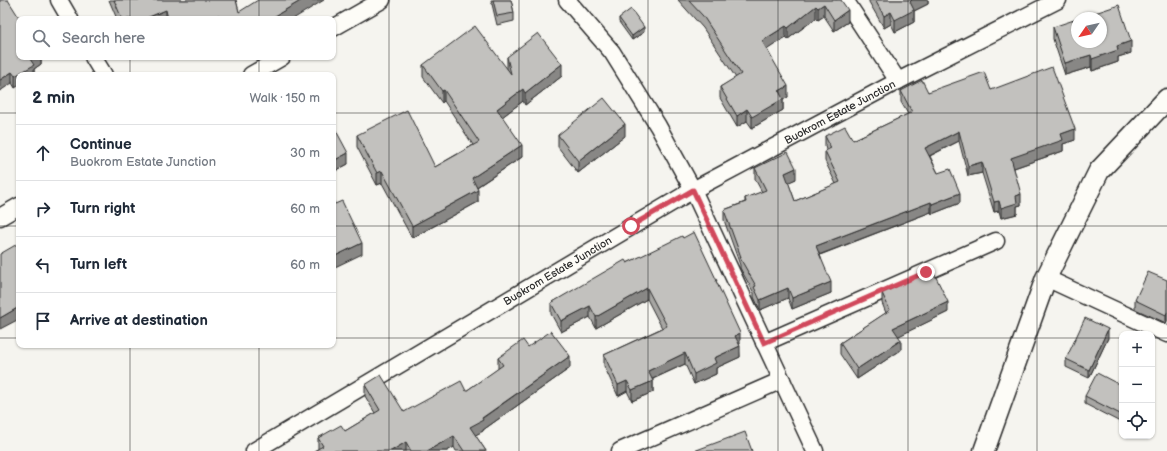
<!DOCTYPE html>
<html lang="en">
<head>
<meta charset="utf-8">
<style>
  :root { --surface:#fff; --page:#f6f6f7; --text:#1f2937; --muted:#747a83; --line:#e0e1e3 }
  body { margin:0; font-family:"Balsamiq Sans",sans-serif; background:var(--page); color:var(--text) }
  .controls { position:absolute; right:12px; bottom:12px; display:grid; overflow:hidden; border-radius:8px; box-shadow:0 1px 3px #0004 }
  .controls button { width:36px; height:36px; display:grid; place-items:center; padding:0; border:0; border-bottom:1px solid var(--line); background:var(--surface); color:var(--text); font:20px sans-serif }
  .compass { position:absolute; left:1071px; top:12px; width:36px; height:36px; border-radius:50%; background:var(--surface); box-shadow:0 1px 3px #0004; rotate:236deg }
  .stop { position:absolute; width:12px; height:12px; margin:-9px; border:3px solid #d1495b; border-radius:50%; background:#fff }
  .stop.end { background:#d1495b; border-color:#fff; box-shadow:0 1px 4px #0008 }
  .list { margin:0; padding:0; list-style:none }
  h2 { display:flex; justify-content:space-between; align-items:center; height:52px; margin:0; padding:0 16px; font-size:17px }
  h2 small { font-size:13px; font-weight:400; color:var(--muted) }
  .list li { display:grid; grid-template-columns:26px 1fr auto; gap:12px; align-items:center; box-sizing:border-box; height:56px; padding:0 16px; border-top:1px solid var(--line) }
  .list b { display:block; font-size:15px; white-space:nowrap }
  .list p { margin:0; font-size:13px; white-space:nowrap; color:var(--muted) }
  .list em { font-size:13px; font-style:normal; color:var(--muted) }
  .icon { flex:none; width:22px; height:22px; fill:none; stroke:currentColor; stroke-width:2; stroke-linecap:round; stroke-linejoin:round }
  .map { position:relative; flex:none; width:1167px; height:451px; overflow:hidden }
  .search { position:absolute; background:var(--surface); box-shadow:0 1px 3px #0004; left:16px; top:16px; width:320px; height:44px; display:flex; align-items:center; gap:10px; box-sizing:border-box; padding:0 14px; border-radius:8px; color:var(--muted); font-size:15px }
  .panel { position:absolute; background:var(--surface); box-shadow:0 1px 3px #0004; left:16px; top:72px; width:320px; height:276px; border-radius:8px }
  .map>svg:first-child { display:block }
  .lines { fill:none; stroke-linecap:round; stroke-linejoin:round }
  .minor-casing { stroke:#2b2b2b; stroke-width:19 }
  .tertiary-casing { stroke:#2b2b2b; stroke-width:23 }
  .minor { stroke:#fdfcf7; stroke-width:16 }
  .tertiary { stroke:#fdfcf7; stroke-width:20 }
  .wall { fill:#a7a6a3; stroke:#2b2b2b }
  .shaded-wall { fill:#888785; stroke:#2b2b2b }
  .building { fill:#c2c1be; stroke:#2b2b2b }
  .route { stroke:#d1495b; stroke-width:5 }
  .grid { fill:none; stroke:#2b2b2b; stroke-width:1; stroke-opacity:0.55 }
  .labels { text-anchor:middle; stroke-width:3; stroke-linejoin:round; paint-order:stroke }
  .street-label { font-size:11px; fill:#2b2b2b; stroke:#fdfcf7 }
</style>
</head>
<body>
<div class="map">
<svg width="1167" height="451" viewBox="0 0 1167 451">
  <rect width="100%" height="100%" fill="#f5f4ef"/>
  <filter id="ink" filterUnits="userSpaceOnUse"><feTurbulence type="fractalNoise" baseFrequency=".025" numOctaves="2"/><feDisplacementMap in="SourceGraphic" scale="8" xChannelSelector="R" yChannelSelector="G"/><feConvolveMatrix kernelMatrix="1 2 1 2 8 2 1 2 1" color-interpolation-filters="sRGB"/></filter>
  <g filter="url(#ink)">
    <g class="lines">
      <g class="minor-casing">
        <g id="minor">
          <path d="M59 0 70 19"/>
          <path d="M567 0 612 52 658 126 693 190 815 451"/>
          <path d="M845 0 898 81"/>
          <path d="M333 28 382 0"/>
          <path d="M93 57 104 75"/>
          <path d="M251 75 282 57"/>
          <path d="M0 217 19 206"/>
          <path d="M1046 278 1167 334"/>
          <path d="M764 343 996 241"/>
          <path id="s1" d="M254 451 693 190 898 81 1058 0"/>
          <path d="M620 451 782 380"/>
        </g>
      </g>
      <g class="tertiary-casing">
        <path id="tertiary" d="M984 451 1046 278 1099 171 1167 99"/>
      </g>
      <use href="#minor" class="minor"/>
      <use href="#tertiary" class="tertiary"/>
    </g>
    <path class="wall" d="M0 0 41 57V64L34 69V75H19V85L15 88 12 83Z
      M109 0H236L239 12 293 19H117Z
      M491 0H511L514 13V21L497 25Z
      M678 0H841L848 22 834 31 824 16 818 20 816 18 788 39 786 37 767 49 788 97 783 100V110L752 128 747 121 737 127 720 98V87L736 78 703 28Z
      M869 0H928V4L914 11V22L895 32 891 24 884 28 869 2Z
      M619 18 644 32 632 40 619 22Z
      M1053 27 1131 53 1118 57V62L1092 71 1091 67 1065 75 1053 39Z
      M507 57 562 76 525 105 523 101 502 117 522 157 477 187 478 202 412 238 382 183 377 185 357 147V135L435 167 473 145 444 101 442 103 423 77V65L507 69Z
      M991 90 1075 140 1063 144V151L1014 168 1021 205 1017 206V214L1001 218 999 211 994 212 982 173 968 176 959 141 930 156 938 173 960 203 932 214 931 212 820 255 831 293 792 309 788 298 760 310 754 297V293L740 268V265L724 220V210L745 202V198L762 192 755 179V168L796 179 788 182 795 201 836 184 825 161V151L826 150 825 146V136L853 140 908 114 901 102V91L928 92Z
      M333 125 348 164 335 171 333 166Z
      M558 135 625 136 578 173 558 147Z
      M683 238 717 283 740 344 739 345 740 357 716 368V374L694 384 685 364 653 379V392L632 401 627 391 618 396 604 366V355L662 328 647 299 596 328 590 317 561 332 551 314V303L627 263Z
      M1167 280V321L1166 323 1135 309V300Z
      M882 293 948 312 898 336 901 350 857 379 840 354V343L886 313 882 303Z
      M1108 338 1089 378 1066 367V359Z
      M528 347 570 368 483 430V431L475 435 486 451H456L454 447 447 451H314L318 449V438L345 431 375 413 365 396V385L404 412 466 391 498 369V358Z
      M1122 386V423L1085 404V396Z"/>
    <path class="shaded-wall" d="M302 0H324L293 19H270Z
      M912 0H928V4L914 11V22L895 32V20L910 2Z
      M824 4V16L818 20V8Z
      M816 6V18L788 39V28Z
      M166 10V19H144Z
      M848 10V22L834 31V20Z
      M891 12V24L884 28V16Z
      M219 15V19H207Z
      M786 26V37L762 53V41Z
      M644 27V32L632 40V36Z
      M1131 41V53L1118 57V62L1092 71V59L1117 46Z
      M1091 55V67L1065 75V63Z
      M34 57H41V64L34 69V75H19V85L15 88V76L30 59Z
      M562 64V76L525 105V93Z
      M12 72V83L0 91V80Z
      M788 86V97L783 100V110L752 128V117L779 91Z
      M523 89V101L497 121V109Z
      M444 90V101L442 103V91Z
      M747 109V121L737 127V116Z
      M625 124V136L578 173V161Z
      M1075 129V140L1063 144V151L1011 169V158L1061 134Z
      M959 131V141L925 158V148Z
      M522 145V157L472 190V178Z
      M348 153V164L335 171V160Z
      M982 162V173L968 176V166Z
      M796 168V179L785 184V173Z
      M382 171V183L377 185V173Z
      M478 190V202L412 238V226Z
      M960 193V203L932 214V204Z
      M1021 194V205L1017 206V214L1001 218V208L1016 196Z
      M999 201V211L994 212V202Z
      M931 202V212L816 256V246Z
      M362 243V254L333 268V257Z
      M831 282V293L792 309V298Z
      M647 288V299L596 328V317Z
      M788 288V298L760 310V300Z
      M948 302V312L893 339V328Z
      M590 306V317L561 332V321Z
      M19 307V319L0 329V318Z
      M1167 312V321L1166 323V315Z
      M1108 329V338L1089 378V370Z
      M740 333V344L735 346V336Z
      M901 340V350L857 379V369Z
      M740 346V357L716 368V374L694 384V374L714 358Z
      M685 353V364L648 381V371Z
      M570 356V368L483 430V431L470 438V427Z
      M627 381V391L618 396V385Z
      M653 381V392L632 401V390Z
      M454 436V447L447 451H427Z
      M406 442V451H391Z"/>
    <path class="building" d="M0 0H8L20 19H19V57H34L30 59 34 65 15 76 12 72 0 80Z
      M114 0H236L239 12 258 0H302L270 19H222L219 15 207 19H182V18L180 19H168L166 10 144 19H122Z
      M493 0H511L514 13 497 16Z
      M688 0H841L848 10 834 20 824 4 818 8 816 6 788 28 786 26 762 41 788 86 779 91 783 99 752 117 747 109 737 116 720 87 741 74 703 16Z
      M875 0H912L910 2 914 10 895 20 891 12 884 16Z
      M1119 5 1131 41 1117 46 1118 50 1092 59 1091 55 1065 63 1053 27 1077 19V42H1101V18H1080Z
      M631 9 644 27 632 36 619 18Z
      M475 26 511 74 507 57 538 33 562 64 525 93 523 89 497 109 522 145 472 178 478 190 412 226 382 171 377 173 357 135 407 110 435 167 479 142 444 90 442 91 423 65Z
      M1052 67 1075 129 1061 134 1063 140 1011 158 1021 194 1016 196 1017 203 1001 208 999 201 994 202 982 162 968 166 959 131 925 148 938 173 950 169 960 193 932 204 931 202 816 246 831 282 792 298 788 288 760 300 754 287 756 286 740 258 741 257 724 210 746 202 745 198 766 190 755 168 788 152 796 168 785 173 795 201 840 182 825 151 831 148 825 136 845 126 853 140 912 112 901 91 922 80 928 92 984 72 991 90Z
      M604 98 625 124 578 161 558 135Z
      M333 125 348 153 335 160 333 156Z
      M333 200 335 204 342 201 362 243 333 257Z
      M694 232 717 281H716L740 333 735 336 740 346 714 358 716 363 694 374 685 353 648 371 653 381 632 390 627 381 618 385 604 355 667 326 647 288 596 317 590 306 561 321 551 303 625 260 627 263 682 236 683 238Z
      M19 243V307L0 318V254Z
      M932 269 948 302 893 328 901 340 857 369 840 343 890 310 882 293Z
      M1148 272 1167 280V312L1166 315 1135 300Z
      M1085 318 1108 329 1089 370 1066 359Z
      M551 331 570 356 482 418 483 420 470 427 486 451H464L454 436 427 451H411L406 442 391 451H314L323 446 318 438 341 425 345 431 380 410 365 385 381 375 404 412 461 381 466 391 503 365 498 358 523 340 528 347Z
      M1097 373 1122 386V415L1085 396Z
      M745 432 752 451H694Z"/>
  </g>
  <g class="lines" filter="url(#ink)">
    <path class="route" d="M631 226 693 190 764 343 926 272"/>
  </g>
  <path class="grid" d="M130 0V19M259 0V19M389 0V451M519 0V451M648 0V451M778 0V451M908 0V451M1037 0V451M130 57V75M259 57V75M0 113H19M333 113H1167M0 226H19M333 226H1167M0 338H19M333 338H1122M1152 338H1167M130 345V451M259 345V451"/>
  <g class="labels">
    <g class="street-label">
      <text dy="4" stroke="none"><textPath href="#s1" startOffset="677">Buokrom Estate Junction</textPath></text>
      <text dy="4" stroke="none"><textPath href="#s1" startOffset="353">Buokrom Estate Junction</textPath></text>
    </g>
  </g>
</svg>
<div class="controls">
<button>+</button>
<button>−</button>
<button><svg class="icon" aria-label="locate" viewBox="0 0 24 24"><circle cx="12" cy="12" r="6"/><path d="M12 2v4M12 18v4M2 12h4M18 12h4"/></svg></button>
</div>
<svg class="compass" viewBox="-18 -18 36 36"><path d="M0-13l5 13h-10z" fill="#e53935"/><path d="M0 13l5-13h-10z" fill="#747a83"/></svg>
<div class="stop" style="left:631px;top:226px"></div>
<div class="stop end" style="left:926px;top:272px"></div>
<div class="search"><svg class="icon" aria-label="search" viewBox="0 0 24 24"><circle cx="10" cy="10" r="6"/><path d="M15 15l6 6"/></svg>Search here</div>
<section class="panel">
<h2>2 min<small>Walk · 150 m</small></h2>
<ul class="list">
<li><svg class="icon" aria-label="ahead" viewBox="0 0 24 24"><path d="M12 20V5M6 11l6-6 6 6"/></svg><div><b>Continue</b><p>Buokrom Estate Junction</p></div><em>30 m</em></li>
<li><svg class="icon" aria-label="right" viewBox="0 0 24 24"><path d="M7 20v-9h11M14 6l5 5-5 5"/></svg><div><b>Turn right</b></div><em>60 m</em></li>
<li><svg class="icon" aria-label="left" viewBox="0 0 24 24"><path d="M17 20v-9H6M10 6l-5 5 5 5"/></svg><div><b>Turn left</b></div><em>60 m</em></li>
<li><svg class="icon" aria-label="arrive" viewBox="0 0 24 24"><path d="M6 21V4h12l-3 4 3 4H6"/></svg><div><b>Arrive at destination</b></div></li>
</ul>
</section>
</div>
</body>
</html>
